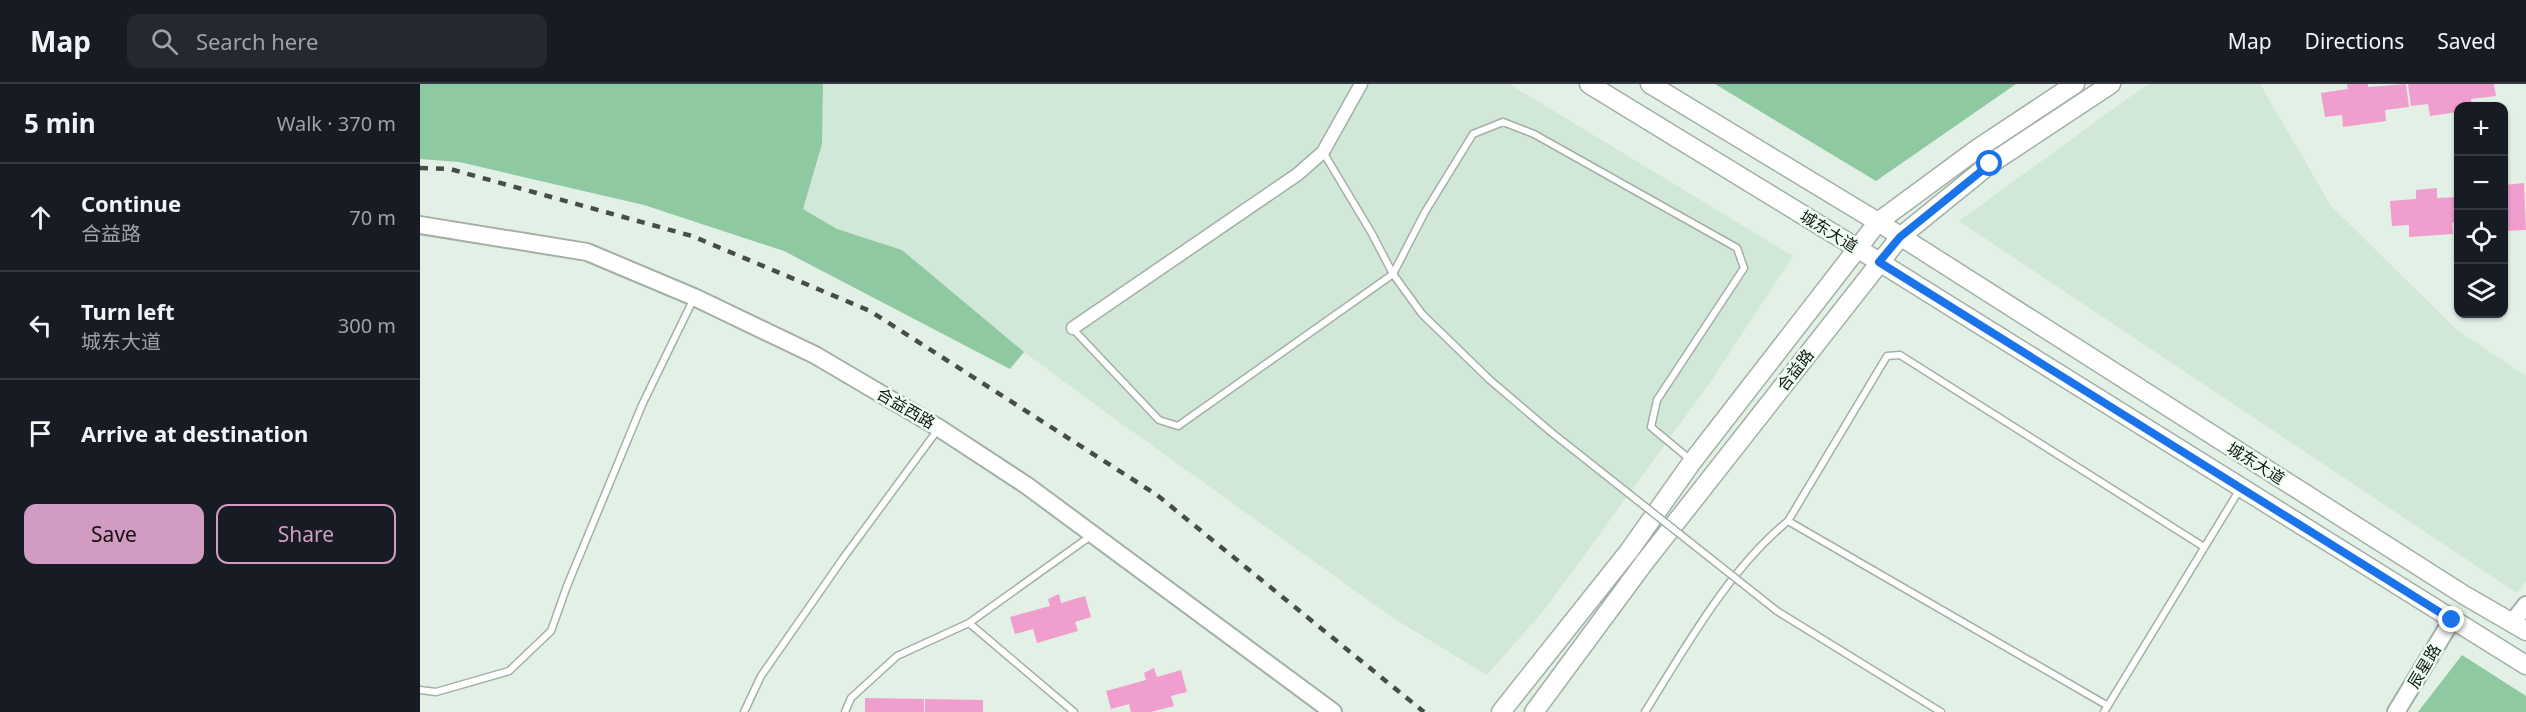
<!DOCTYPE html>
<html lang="en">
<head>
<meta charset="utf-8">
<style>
  :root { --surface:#171b24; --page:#242831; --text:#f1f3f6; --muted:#9ea1a6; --line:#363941; --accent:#d29bc2 }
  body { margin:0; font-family:"Noto Sans","Noto Sans SC",sans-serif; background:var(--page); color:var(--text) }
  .controls { position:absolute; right:18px; top:18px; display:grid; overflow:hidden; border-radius:12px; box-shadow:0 2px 4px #0004 }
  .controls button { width:54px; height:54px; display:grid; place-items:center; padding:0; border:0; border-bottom:2px solid var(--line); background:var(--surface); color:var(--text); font:30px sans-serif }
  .stop { position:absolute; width:18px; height:18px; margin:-14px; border:4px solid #1a73e8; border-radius:50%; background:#fff }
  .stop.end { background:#1a73e8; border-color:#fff; box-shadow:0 2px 6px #0008 }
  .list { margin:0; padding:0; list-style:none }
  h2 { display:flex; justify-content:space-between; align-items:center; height:78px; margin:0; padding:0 24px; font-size:26px }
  h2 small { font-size:20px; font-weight:400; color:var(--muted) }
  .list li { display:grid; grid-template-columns:39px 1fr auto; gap:18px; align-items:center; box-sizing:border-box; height:108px; padding:0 24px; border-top:2px solid var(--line) }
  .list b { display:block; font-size:22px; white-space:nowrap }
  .list p { margin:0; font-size:20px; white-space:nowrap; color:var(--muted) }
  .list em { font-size:20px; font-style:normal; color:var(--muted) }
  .actions { display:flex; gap:12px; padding:18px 24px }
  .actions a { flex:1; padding:14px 0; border:2px solid var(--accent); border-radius:12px; text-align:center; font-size:21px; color:var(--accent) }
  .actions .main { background:var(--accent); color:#111 }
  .icon { flex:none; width:33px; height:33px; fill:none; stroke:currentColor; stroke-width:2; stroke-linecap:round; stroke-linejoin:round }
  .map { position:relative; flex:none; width:2106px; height:628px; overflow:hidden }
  header { display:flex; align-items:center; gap:36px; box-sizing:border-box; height:84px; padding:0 30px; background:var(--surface); border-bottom:2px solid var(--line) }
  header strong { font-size:28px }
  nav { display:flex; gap:33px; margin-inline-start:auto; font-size:21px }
  .search { width:420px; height:54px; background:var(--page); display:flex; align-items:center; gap:15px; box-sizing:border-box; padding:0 21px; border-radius:12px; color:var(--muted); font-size:22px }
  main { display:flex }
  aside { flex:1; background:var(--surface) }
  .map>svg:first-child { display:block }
  .built { fill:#d1e7d8 }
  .green { fill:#8ec9a2 }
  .building { fill:#f09ecd }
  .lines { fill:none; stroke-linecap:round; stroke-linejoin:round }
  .lane-casing { stroke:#a2b0a6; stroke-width:9 }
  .street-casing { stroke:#a2b0a6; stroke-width:15 }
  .secondary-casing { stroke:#a2b0a6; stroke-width:20 }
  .primary-casing { stroke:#a2b0a6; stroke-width:21 }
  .lane { stroke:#fff; stroke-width:6 }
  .street { stroke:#fff; stroke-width:12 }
  .secondary { stroke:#fff; stroke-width:16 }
  .primary { stroke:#fff; stroke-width:18 }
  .rail { stroke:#464d48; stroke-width:4.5; stroke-dasharray:8 8; stroke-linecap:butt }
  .lane-bridge-casing { stroke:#a2b0a6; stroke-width:9; stroke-linecap:butt }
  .lane-bridge { stroke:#fff; stroke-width:6 }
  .route { stroke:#1a73e8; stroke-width:8 }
  .labels { text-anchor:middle; stroke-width:5; stroke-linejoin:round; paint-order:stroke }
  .street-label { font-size:16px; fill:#121713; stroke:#effef3 }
</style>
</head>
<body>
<header>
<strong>Map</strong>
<div class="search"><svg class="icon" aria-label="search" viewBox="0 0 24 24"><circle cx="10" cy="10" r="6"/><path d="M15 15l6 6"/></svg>Search here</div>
<nav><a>Map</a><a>Directions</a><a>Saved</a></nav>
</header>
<main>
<aside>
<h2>5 min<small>Walk · 370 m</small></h2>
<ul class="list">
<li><svg class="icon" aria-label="ahead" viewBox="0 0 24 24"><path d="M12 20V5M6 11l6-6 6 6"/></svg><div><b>Continue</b><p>合益路</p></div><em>70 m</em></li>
<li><svg class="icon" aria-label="left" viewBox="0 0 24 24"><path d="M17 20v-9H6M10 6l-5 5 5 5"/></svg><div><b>Turn left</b><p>城东大道</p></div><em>300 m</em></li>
<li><svg class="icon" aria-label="arrive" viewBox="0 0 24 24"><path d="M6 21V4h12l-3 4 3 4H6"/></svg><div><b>Arrive at destination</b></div></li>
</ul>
<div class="actions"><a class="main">Save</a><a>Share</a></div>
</aside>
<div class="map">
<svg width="2106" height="628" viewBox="0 0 2106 628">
  <rect width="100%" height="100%" fill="#e2f0e6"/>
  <path class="built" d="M403 0H1089L1373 172 1289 300 1125 525 1067 591 973 534 666 314 604 268 482 166 417 145 383 125 402 60Z
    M1731 0H1840L1911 122 2037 246 2106 292V497L2097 509 1539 137 1722 4Z"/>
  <path class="green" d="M0 0H403L402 60 383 125 417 145 482 166 604 268 590 285 364 167 224 121 39 78 0 75Z
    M1295 0H1596L1456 97Z
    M2042 571 2106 612V628H1998Z"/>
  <path class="building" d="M1927 0H1948V3L1986 0 1989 23 1965 26 1966 37 1923 43 1922 31 1905 33 1901 9 1928 5Z
    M1988 0H2074L2076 12 2051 15 2052 22H2038V28L2010 32 2008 20 1991 22Z
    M2104 99 2106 146 2084 147V101Z
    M2017 104V114L2038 113V138L2032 139 2033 150 1989 153V141L1972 142 1970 117 1996 115V106Z
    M639 510 641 519 665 512 671 533 655 538 658 547 617 559 613 545 595 550 590 533 630 522 628 515Z
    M734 584 737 593 761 586 767 608 751 612 754 622 731 628H711L709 620 691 625 686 607 726 596 724 589Z
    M445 614 504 615V628H445Z
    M505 615 563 616V628H505Z"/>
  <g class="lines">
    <g class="lane-casing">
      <path id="lane" d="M903 68 951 148 973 190 1002 230 1070 296 1131 348
        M653 245 739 336 758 342 973 190 1005 128 1053 50 1083 38 1114 50 1317 164 1324 184 1237 316 1231 343 1272 377
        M1368 437 1688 622
        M1357 527 1521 628
        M549 539 654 628
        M0 606 16 608 89 587 131 547 147 502 222 321 274 214
        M324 628 341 592 424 473 519 344
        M425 628 431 614 477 572 549 539 672 451
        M1225 628C1265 564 1309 485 1368 437L1467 272 1480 271 1784 463
        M1684 628 1820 405"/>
    </g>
    <g class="street-casing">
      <path id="street" d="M653 244 878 90 903 68 941 0"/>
    </g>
    <g class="secondary-casing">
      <path id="secondary" d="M0 141 167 168 274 213 395 271 519 344 606 401 913 628
        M2092 539 2106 521
        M1976 628 2032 536"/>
    </g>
    <g class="primary-casing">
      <path id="primary" d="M1169 0 1437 164 2106 581
        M1230 0 1458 138 2044 511 2106 547
        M1081 628 1209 467 1272 378 1458 138 1557 65 1655 0
        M1114 628 1224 479 1480 153 1570 80 1691 0"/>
    </g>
    <use href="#lane" class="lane"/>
    <use href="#street" class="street"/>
    <use href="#secondary" class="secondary"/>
    <use href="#primary" class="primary"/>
    <path class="rail" d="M0 84 30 85 272 152 450 227 737 411 1004 628"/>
    <g class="lane-bridge-casing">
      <path id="lane-bridge" d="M1131 348 1357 527"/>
    </g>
    <use href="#lane-bridge" class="lane-bridge"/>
  </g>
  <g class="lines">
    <path class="route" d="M1570 80 1480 153 1459 178 2032 536"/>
  </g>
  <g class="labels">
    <g class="street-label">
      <text transform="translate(1409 147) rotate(32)" y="6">城东大道</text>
      <text transform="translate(1375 286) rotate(-52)" y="6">合益路</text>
      <text transform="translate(486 324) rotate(30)" y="6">合益西路</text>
      <text transform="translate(1836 379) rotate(32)" y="6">城东大道</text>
      <text transform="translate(2004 582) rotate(-59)" y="6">辰星路</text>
    </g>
  </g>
</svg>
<div class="controls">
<button>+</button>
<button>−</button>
<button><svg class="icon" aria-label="locate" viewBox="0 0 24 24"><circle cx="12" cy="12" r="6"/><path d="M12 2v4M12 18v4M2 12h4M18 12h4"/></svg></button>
<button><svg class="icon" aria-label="layers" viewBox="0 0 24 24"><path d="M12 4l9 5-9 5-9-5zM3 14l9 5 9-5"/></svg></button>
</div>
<div class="stop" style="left:1570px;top:80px"></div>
<div class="stop end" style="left:2032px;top:536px"></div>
</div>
</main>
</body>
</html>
